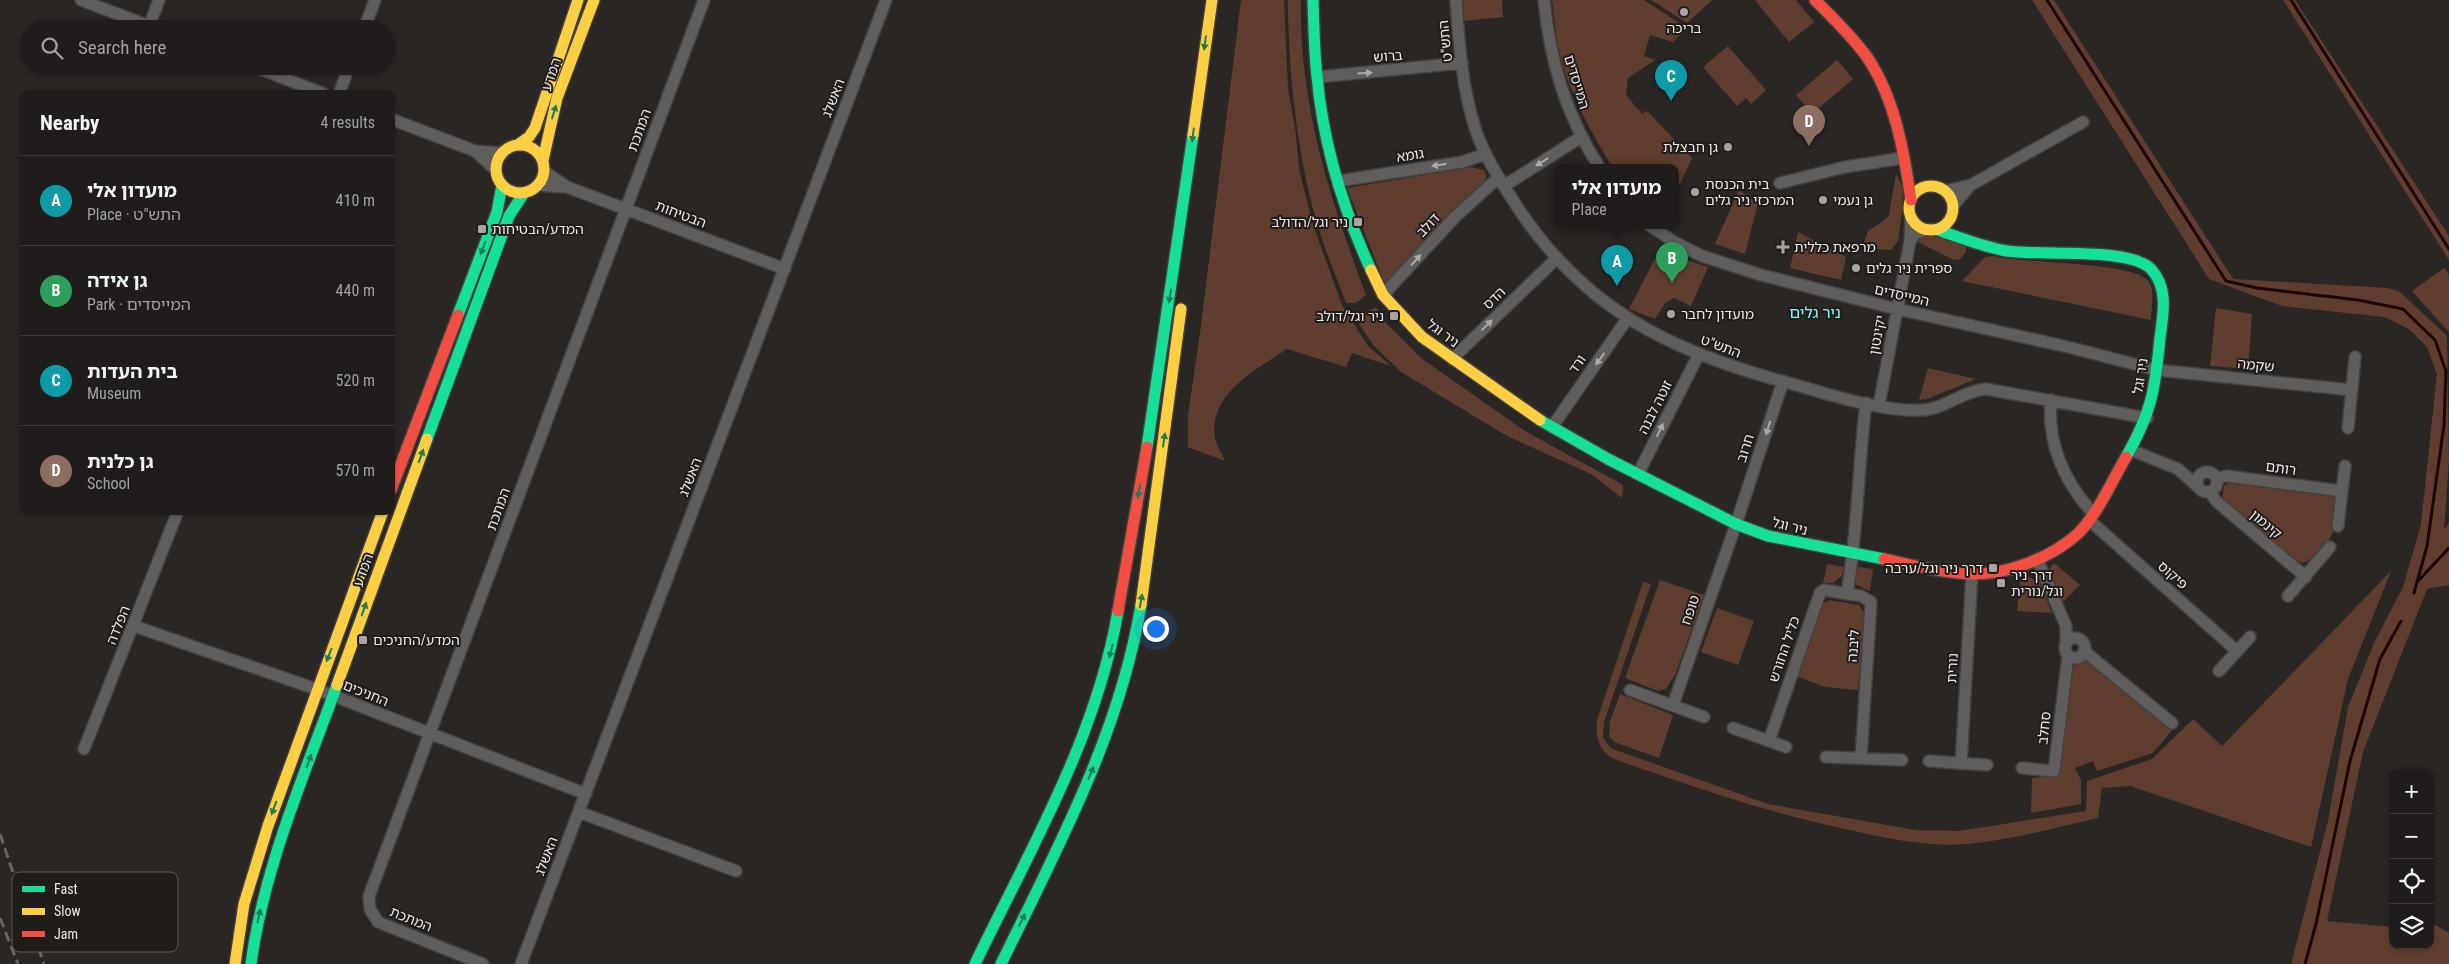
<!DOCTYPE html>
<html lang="en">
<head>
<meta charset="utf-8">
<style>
  :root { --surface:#1f1c1b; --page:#272524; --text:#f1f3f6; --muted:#a1a1a3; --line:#3c3a3a; --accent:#a7a4a3 }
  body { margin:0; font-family:"Roboto Condensed","Noto Sans Hebrew",sans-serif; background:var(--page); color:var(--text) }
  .controls { position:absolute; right:15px; bottom:15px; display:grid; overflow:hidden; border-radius:10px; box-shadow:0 1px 4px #0004 }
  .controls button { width:45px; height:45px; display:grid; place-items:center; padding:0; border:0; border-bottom:1px solid var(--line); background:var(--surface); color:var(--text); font:25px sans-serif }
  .you { position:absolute; left:1155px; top:628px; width:18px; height:18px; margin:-12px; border:4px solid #fff; border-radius:50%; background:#1a73e8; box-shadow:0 0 0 8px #1a73e833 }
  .badge { display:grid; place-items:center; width:32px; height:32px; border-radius:50%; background:var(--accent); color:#fff; font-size:16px; font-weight:700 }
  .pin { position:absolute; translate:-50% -41px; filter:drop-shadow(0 1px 2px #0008) }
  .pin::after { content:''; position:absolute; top:26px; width:18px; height:15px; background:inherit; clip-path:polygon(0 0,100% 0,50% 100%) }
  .popup { position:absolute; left:1554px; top:164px; width:125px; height:65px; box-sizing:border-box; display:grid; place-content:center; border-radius:10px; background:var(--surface); filter:drop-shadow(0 1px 4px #0005); font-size:16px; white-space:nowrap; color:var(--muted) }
  .popup b { font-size:19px; color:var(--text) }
  .popup::after { content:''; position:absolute; left:50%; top:100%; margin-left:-10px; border:10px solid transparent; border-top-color:var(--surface) }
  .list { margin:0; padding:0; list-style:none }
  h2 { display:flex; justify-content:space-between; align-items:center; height:65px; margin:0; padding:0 20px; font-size:21px }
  h2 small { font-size:16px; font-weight:400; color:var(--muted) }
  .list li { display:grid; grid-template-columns:32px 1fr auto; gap:15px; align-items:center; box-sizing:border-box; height:90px; padding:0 20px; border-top:1px solid var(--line) }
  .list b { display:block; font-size:19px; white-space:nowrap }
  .list p { margin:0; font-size:16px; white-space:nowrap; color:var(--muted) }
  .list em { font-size:16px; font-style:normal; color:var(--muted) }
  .icon { flex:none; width:28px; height:28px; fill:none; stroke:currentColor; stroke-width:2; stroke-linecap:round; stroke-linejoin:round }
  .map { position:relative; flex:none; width:2449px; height:964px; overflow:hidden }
  .search { position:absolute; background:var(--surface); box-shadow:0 1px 4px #0004; left:20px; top:20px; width:375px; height:55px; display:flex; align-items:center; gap:12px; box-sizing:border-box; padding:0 18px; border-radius:28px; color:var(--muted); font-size:19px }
  .panel { position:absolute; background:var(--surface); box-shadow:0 1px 4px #0004; left:20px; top:90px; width:375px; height:425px; border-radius:10px }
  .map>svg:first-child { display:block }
  .green { fill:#5f3e30 }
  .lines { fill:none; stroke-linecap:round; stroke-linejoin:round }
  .stream { stroke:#1e0503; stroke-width:3 }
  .street-casing { stroke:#434140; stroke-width:14 }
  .fast-casing { stroke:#434140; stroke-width:14 }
  .slow-casing { stroke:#434140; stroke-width:14 }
  .jam-casing { stroke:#434140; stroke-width:14 }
  .street { stroke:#5f5e5d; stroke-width:11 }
  .fast { stroke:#16e098; stroke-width:11 }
  .slow { stroke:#ffcf43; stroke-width:11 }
  .jam { stroke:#f24e42; stroke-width:11 }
  .rail { stroke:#666565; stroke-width:3; stroke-dasharray:10 5; stroke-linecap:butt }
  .oneway { fill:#1b7e59 }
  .oneway2 { fill:#acaaa9 }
  .poi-dot { fill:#a7a4a3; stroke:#201c1a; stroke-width:2 }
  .labels { text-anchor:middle; stroke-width:4; stroke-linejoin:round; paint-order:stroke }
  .poi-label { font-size:14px; fill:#ebe8e7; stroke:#201c1a; text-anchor:start }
  .street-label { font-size:14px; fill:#ebe8e7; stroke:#201c1a }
  .quarter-label { font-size:16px; fill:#88f4f2; stroke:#201c1a }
  .key { fill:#201c1a; stroke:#5d5958; stroke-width:1 }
  .key-label { font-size:14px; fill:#ebe8e7 }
</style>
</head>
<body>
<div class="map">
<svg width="2449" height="964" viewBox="0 0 2449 964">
  <rect width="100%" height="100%" fill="#292624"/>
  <path class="green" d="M1241 0H1284L1288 88 1296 134 1299 169 1313 225 1342 305 1368 346 1391 366 1352 353 1346 367 1287 349C1257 369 1209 393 1215 436 1215 444 1222 453 1225 461L1188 447V415L1200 333Z
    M1288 0H1301C1299 105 1330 198 1366 295L1356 303H1346C1336 276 1324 248 1316 220 1297 152 1288 71 1288 0Z
    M1463 0H1502L1503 17 1464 21Z
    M1552 0H1644L1687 28 1673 42 1650 35 1644 56 1655 60 1628 78 1626 95 1642 114 1647 111 1692 158 1676 192V167H1612L1611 165C1589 128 1567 89 1558 46 1555 31 1554 15 1552 0Z
    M1651 0H1712L1687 23Z
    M1755 0H1796L1814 22 1789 42Z
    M2032 0H2054L2233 279 2388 288 2400 292 2447 336 2449 460 2444 530 2449 522V585L2427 589 2363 752 2327 921 2393 927V945H2430V925H2435L2449 933V964H2291L2328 821 2348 707 2375 641 2403 587 2421 524 2437 374 2427 347 2409 329 2384 317 2282 306 2209 279Z
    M2283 0H2295L2449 236V260Z
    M1728 46 1766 90 1751 104 1746 98 1737 106 1703 67Z
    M1837 60 1853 79 1812 114 1796 95Z
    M1471 167 1484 170 1487 176 1485 181 1387 281 1384 282 1347 188Z
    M1896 174 1903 188 1902 212 1898 241 1891 250 1862 248 1868 231 1886 219 1889 215Z
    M1739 190 1758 203 1745 254 1715 244Z
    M1798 232 1846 257 1841 280 1790 268Z
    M1922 235 1944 238 1966 246V252L1960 259 1954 260 1918 242Z
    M1662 245 1686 260 1708 267 1691 306 1674 298 1665 303 1655 319 1629 309Z
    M1993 256C2023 264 2135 261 2149 282 2155 291 2151 310 2151 320L1962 281 1985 257Z
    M2444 268 2449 274V332L2412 291Z
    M1376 307 1386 323 1421 358 1525 431 1623 485 1622 498 1591 474 1507 436 1401 372 1374 346 1355 318Z
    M2216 308 2252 314 2248 369 2210 366Z
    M1928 368 1976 379 1927 399 1919 400Z
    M2228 483 2335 497C2342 522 2328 555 2303 563L2297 561 2222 500 2224 486Z
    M2054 563 2080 585 2063 602 2049 570Z
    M1827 564 1844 567 1842 576 1833 583H1823Z
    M1857 567 1873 569 1870 591 1856 585 1854 578Z
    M2391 571 2348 679 2311 847 2130 786 2102 788 2098 818C2054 828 2012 840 1967 844 1929 847 1888 839 1850 830 1768 813 1694 787 1614 759 1599 751 1595 737 1597 720L1643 582 1651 584 1604 722 1603 737 1610 748 1768 804 1915 830 1959 831 2086 811 2087 781 2152 759 2193 719 2222 746Z
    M2029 577 2039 582 2052 613 2017 611 2020 581Z
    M1660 580 1704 595 1675 675 1666 689 1658 691 1625 678Z
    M1829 600 1859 605 1865 615 1858 690 1825 687 1796 676 1820 606Z
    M1717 608 1754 621 1738 665 1701 652Z
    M2080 662H2090L2172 730 2153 753 2097 771 2093 761 2075 768 2081 780V804L2031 813 2032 778 2058 776 2070 675 2075 665Z
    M1620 694 1673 715 1659 758 1614 742 1609 736 1610 722Z"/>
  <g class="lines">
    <path class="stream" d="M2047 0 2226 281 2257 288 2358 300 2403 309 2435 340 2446 371 2444 425 2427 546 2414 593
      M2291 0 2449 249
      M2419 580 2449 548
      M2305 964 2316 924 2350 761 2380 659 2401 621"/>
    <g class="street-casing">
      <path id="street" d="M81 0 157 29
        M1456 0C1459 44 1462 89 1476 131 1485 158 1501 181 1516 205 1583 308 1669 351 1785 382 1827 393 1878 412 1922 410 1943 410 1962 391 1986 389L2147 418
        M1544 0C1550 61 1566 115 1599 167
        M149 26 159 0
        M364 29 375 0
        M253 66 324 94
        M1317 77 1462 63
        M339 94 349 66
        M391 119 475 151 501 153
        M476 152 496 170
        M544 171 567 187 785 269
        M1338 181 1462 162 1486 154
        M1780 183 1845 167 1903 158
        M538 185 563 187
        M1504 186 1581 137
        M1945 191 1971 185 2083 122
        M1953 206 1969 187
        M1649 225 1676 243 1702 256 1761 275 1897 309 2068 347 2157 370 2352 390
        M1910 241 1915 234 1925 230
        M1383 295 1455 217 1498 178
        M1452 359 1556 259
        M2051 400C2047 443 2064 482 2093 513
        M1879 405 1910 241 1911 217
        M1552 427 1627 319
        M2348 428 2355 357
        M2131 450 2178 469 2198 487
        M2197 482a10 10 0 1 1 20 0a10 10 0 1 1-20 0Z
        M1638 474 1699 354
        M2217 478 2227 476 2342 491
        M2210 492 2216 501 2306 577
        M2089 520 2237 651
        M2338 526 2345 466
        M2037 559 2066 626V643
        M1847 593C1858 530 1858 466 1866 403
        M2288 596 2330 547
        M134 626 316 689 586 794
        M2065 648a10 10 0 1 1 20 0a10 10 0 1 1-20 0Z
        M2084 651 2172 723
        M2219 671 2250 637
        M1630 690 1704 717
        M1673 705 1736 524 1783 381
        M1733 728 1786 747
        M1769 741 1820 593 1824 590 1861 596 1871 602 1861 758
        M84 749 178 511
        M1826 757 1902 760
        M1929 761 1987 765
        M1961 764 1972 574
        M2022 768 2054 771 2068 655
        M579 812 736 871
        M483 964 378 922 370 909 369 896 704 0
        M521 964 886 0"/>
    </g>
    <g class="fast-casing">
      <path id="fast" d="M1313 0C1314 25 1314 51 1317 76 1323 143 1343 209 1371 270
        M1938 230C1961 238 1983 247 2007 251 2040 256 2130 247 2151 269 2169 288 2163 315 2160 338 2155 389 2152 412 2126 457
        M458 315 497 212 502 185
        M1540 420 1608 459 1736 524 1768 536 1884 559
        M427 439 509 216 524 193
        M1147 447 1193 135
        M251 964C264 867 304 776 337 685
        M975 964C1030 850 1097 736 1118 611
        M1001 964C1057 849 1120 733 1141 605"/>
    </g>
    <g class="slow-casing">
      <path id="slow" d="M1193 135 1212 0
        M519 144 529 137 535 128 578 0
        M496 169a24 24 0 1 1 48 0a24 24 0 1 1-48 0Z
        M543 160 557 98 594 0
        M1909 208a22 22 0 1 1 44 0a22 22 0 1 1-44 0Z
        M1371 270 1383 295 1422 337 1540 420
        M1141 605 1181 309
        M337 685 427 439
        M235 964 244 904 268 826 383 511"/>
    </g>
    <g class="jam-casing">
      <path id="jam" d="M1815 0C1833 18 1852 36 1867 57 1895 98 1904 152 1911 200
        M391 490 458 315
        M1884 559C1912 565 1942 573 1971 574 2005 575 2048 559 2074 537 2095 520 2112 481 2126 457
        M1118 611 1147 447"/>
    </g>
    <use href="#street" class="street"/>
    <use href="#fast" class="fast"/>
    <use href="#slow" class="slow"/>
    <use href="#jam" class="jam"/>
    <path class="rail" d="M0 834 44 964
      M0 918 18 964"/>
  </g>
  <defs><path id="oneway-solid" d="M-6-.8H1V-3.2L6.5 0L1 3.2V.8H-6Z" transform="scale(1.25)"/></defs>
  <g class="oneway">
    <use href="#oneway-solid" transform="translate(1205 43) rotate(98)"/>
    <use href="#oneway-solid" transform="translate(554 112) rotate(-73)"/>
    <use href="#oneway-solid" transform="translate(1193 135) rotate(97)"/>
    <use href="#oneway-solid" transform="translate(483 248) rotate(111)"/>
    <use href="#oneway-solid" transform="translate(1170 296) rotate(99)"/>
    <use href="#oneway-solid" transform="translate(1164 440) rotate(-82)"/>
    <use href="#oneway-solid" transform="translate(421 456) rotate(-70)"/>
    <use href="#oneway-solid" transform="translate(1139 491) rotate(100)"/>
    <use href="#oneway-solid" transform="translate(1141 601) rotate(-80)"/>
    <use href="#oneway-solid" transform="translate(364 609) rotate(-70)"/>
    <use href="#oneway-solid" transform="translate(1111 651) rotate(105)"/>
    <use href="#oneway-solid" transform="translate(329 655) rotate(111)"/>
    <use href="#oneway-solid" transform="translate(309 761) rotate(-70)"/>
    <use href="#oneway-solid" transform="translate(1091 773) rotate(-67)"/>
    <use href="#oneway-solid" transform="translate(274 808) rotate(110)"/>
    <use href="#oneway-solid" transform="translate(259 916) rotate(-77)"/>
    <use href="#oneway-solid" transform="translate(1022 920) rotate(-64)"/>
  </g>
  <g class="oneway2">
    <use href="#oneway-solid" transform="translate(1365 73) rotate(-4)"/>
    <use href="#oneway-solid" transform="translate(1542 162) rotate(148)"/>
    <use href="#oneway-solid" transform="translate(1439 165) rotate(171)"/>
    <use href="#oneway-solid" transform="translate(1416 260) rotate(-47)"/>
    <use href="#oneway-solid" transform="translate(1487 325) rotate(-44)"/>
    <use href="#oneway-solid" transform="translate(1600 359) rotate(125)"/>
    <use href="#oneway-solid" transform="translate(1768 428) rotate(108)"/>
    <use href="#oneway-solid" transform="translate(1660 430) rotate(-64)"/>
  </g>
  <g class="poi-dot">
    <circle cx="1684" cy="12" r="5"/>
    <circle cx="1728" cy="147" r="5"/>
    <circle cx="1695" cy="192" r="5"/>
    <circle cx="1823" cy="200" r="5"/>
    <rect x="1353" y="217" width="10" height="10" rx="2.5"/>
    <rect x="477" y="224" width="10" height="10" rx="2.5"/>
    <path d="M1780.5 239.5h5v5h5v5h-5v5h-5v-5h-5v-5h5z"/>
    <circle cx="1856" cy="268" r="5"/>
    <circle cx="1671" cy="314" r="5"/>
    <rect x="1389" y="311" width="10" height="10" rx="2.5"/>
    <rect x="1988" y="563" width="10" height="10" rx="2.5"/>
    <rect x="1996" y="578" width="10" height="10" rx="2.5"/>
    <rect x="358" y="635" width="10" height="10" rx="2.5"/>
  </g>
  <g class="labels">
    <g class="poi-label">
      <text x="1684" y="33" text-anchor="middle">בריכה</text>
      <text x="1718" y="152" text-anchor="end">גן חבצלת</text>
      <text x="1705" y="189">בית הכנסת<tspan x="1705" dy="16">המרכזי ניר גלים</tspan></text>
      <text x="1833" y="205">גן נעמי</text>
      <text x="1348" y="227" text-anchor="end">ניר וגל/הדולב</text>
      <text x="492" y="234">המדע/הבטיחות</text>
      <text x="1794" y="252">מרפאת כללית</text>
      <text x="1866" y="273">ספרית ניר גלים</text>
      <text x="1681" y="319">מועדון לחבר</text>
      <text x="1384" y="321" text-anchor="end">ניר וגל/דולב</text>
      <text x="1983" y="573" text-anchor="end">דרך ניר וגל/ערבה</text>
      <text x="2011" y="580">דרך ניר<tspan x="2011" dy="16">וגל/נורית</tspan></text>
      <text x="373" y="645">המדע/החניכים</text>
    </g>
    <g class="street-label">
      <text transform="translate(1445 41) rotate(-96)" y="5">התש"ט</text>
      <text transform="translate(1388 56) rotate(-5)" y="5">ברוש</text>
      <text transform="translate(551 74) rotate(-71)" y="5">המדע</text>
      <text transform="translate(1577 82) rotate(73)" y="5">המייסדים</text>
      <text transform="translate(833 98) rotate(-69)" y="5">האשלג</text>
      <text transform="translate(639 130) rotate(-70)" y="5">המתכת</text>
      <text transform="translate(1410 155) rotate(-9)" y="5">גומא</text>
      <text transform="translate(681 214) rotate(21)" y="5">הבטיחות</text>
      <text transform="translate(1428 225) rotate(-47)" y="5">דולב</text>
      <text transform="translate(1902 295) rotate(13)" y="5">המייסדים</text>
      <text transform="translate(1494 298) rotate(-44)" y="5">הדס</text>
      <text transform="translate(1443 333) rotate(37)" y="5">ניר וגל</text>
      <text transform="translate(1877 335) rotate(-80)" y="5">יקינטון</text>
      <text transform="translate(1721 346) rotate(21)" y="5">התש"ט</text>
      <text transform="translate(1577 364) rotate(-55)" y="5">ורד</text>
      <text transform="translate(2256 365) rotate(6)" y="5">שקמה</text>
      <text transform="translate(2140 376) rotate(-81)" y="5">ניר וגל</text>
      <text transform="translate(1655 407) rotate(-63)" y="5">זוטה לבנה</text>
      <text transform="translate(1745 448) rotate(-72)" y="5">חרוב</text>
      <text transform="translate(2281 468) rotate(8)" y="5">רותם</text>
      <text transform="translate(690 477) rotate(-69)" y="5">האשלג</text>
      <text transform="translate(498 509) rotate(-70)" y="5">המתכת</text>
      <text transform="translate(2266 524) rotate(40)" y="5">קינמון</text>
      <text transform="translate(1790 526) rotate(14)" y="5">ניר וגל</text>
      <text transform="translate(363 570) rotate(-70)" y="5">המדע</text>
      <text transform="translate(2173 575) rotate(41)" y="5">פיקוס</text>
      <text transform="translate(1690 610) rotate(-71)" y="5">טופח</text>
      <text transform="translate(118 625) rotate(-68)" y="5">הפלדה</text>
      <text transform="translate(1853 646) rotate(-86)" y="5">ליבנה</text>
      <text transform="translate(1784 649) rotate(-71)" y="5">כליל החורש</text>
      <text transform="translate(1952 668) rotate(-87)" y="5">נורית</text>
      <text transform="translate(366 693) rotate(22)" y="5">החניכים</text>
      <text transform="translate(2044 728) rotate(-84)" y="5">סחלב</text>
      <text transform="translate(546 856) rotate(-69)" y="5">האשלג</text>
      <text transform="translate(411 919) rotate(22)" y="5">המתכת</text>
    </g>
    <g class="quarter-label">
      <text x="1815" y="318">ניר גלים</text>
    </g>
  </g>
  <rect x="12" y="872" width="166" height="80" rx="8" class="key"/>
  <rect x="22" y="886" width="23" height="6" fill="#16e098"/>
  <rect x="22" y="908" width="23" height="7" fill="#ffcf43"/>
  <rect x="22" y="931" width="23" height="6" fill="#f24e42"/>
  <g class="key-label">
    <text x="54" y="894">Fast</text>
    <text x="54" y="916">Slow</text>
    <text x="54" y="939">Jam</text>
  </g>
</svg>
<div class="controls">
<button>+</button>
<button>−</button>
<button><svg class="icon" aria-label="locate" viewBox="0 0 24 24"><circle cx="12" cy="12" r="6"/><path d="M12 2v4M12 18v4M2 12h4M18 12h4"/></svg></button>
<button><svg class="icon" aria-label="layers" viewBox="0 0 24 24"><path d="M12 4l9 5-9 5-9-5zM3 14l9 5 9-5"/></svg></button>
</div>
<div class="you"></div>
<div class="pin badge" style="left:1617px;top:286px;background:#0f9aa8">A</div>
<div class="popup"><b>מועדון אלי</b>Place</div>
<div class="pin badge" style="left:1672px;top:283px;background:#2e9e5b">B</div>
<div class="pin badge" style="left:1671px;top:101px;background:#0f9aa8">C</div>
<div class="pin badge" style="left:1809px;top:146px;background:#8d6e63">D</div>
<div class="search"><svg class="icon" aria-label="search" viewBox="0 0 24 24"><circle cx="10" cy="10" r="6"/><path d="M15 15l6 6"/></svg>Search here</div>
<section class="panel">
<h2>Nearby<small>4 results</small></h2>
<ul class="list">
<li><span class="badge" style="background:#0f9aa8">A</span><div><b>מועדון אלי</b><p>Place · התש&quot;ט</p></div><em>410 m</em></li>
<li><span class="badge" style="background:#2e9e5b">B</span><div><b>גן אידה</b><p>Park · המייסדים</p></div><em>440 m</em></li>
<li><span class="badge" style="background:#0f9aa8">C</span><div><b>בית העדות</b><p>Museum</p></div><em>520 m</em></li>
<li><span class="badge" style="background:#8d6e63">D</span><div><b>גן כלנית</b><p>School</p></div><em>570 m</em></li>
</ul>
</section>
</div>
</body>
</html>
